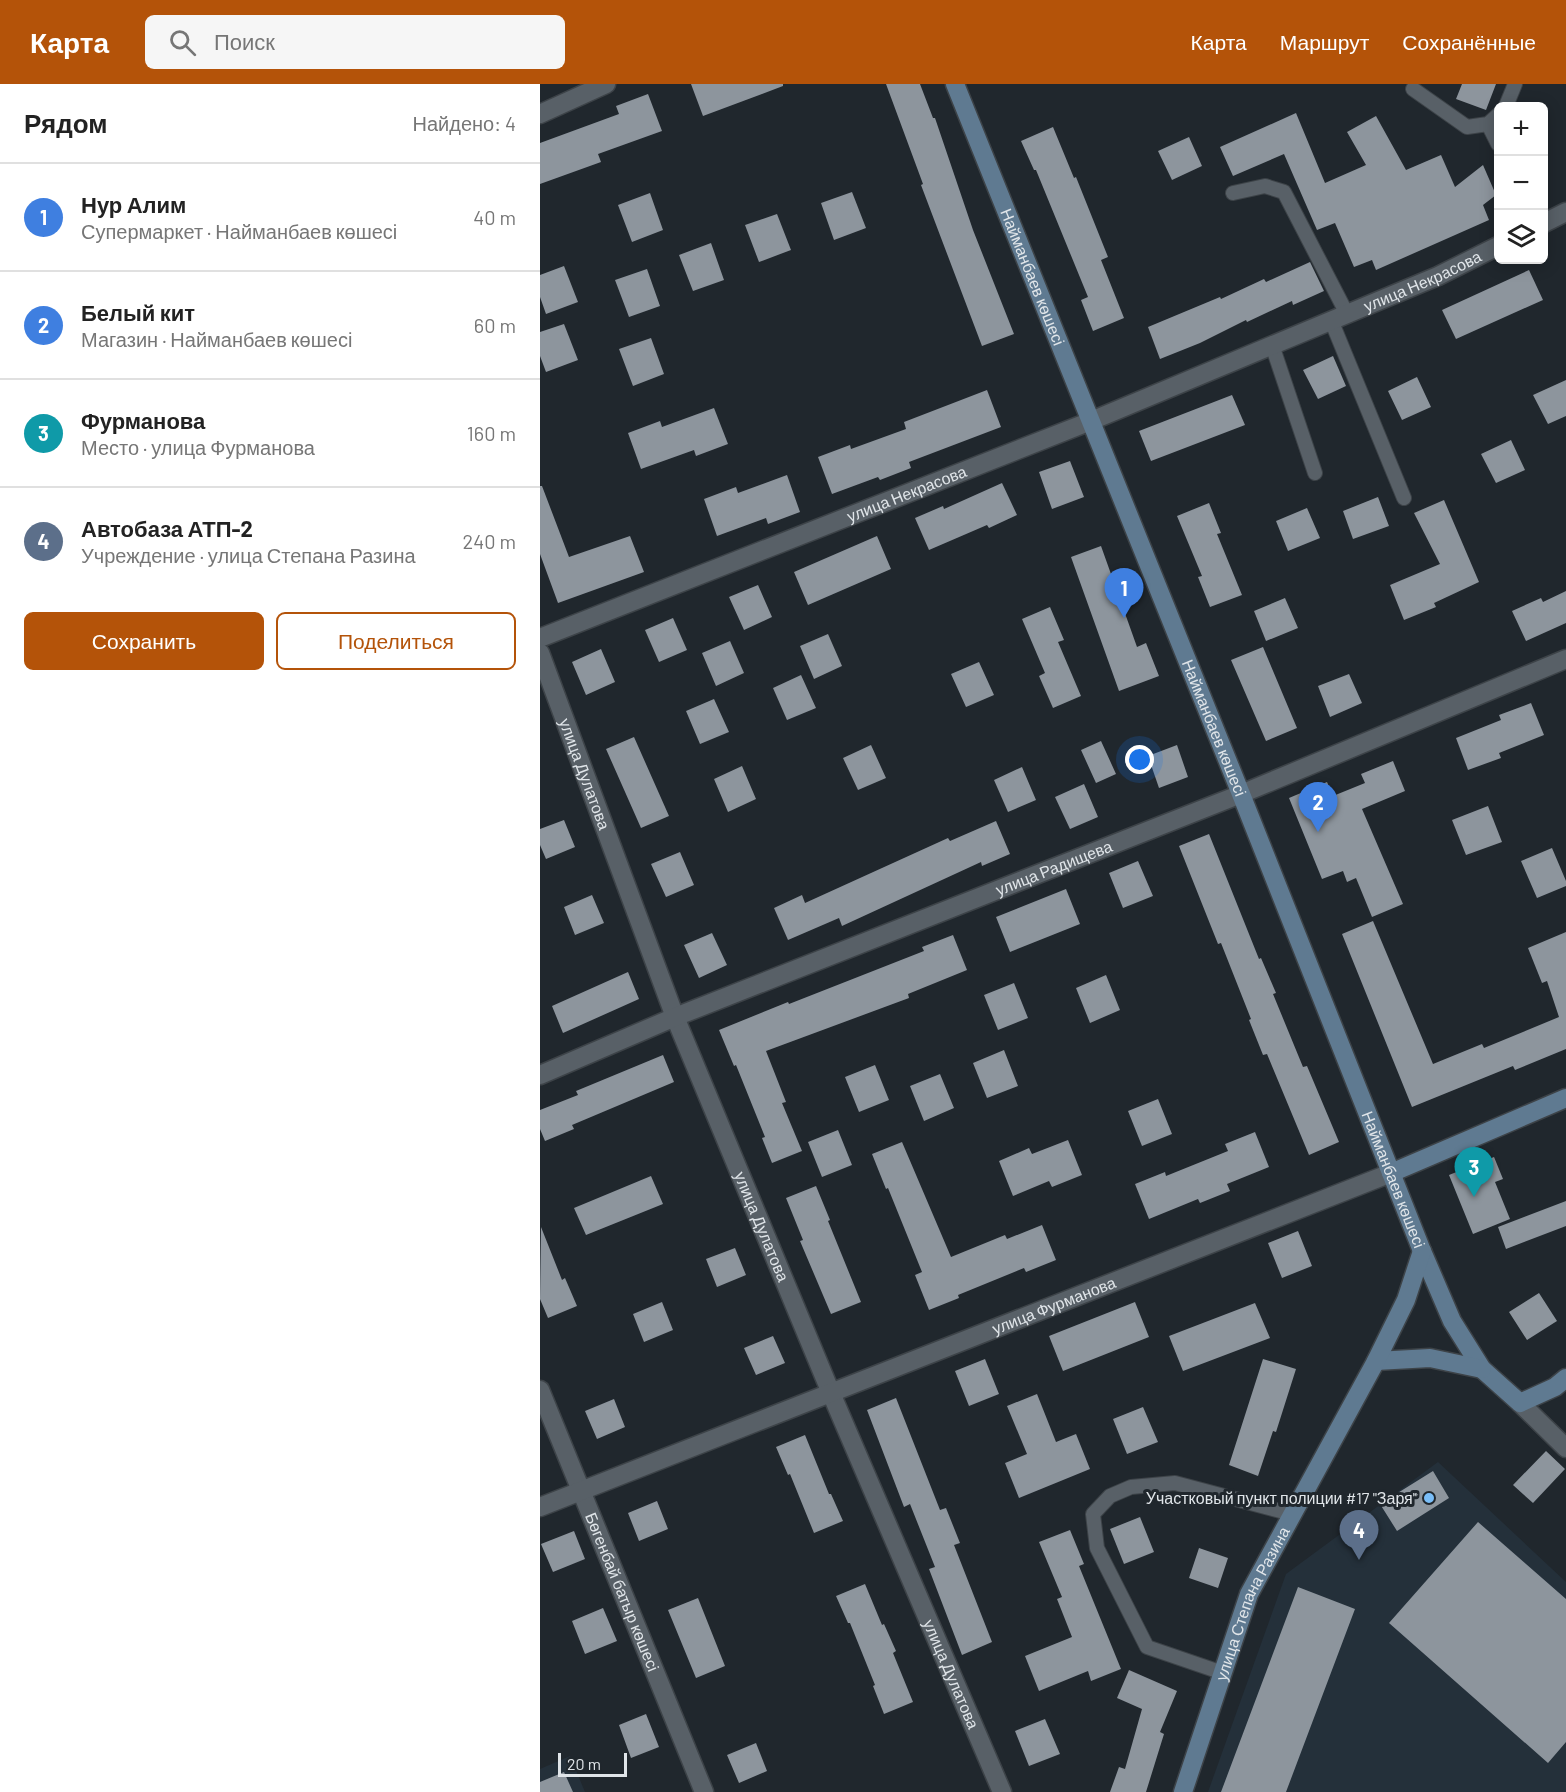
<!DOCTYPE html>
<html lang="ru">
<head>
<meta charset="utf-8">
<style>
  :root { --surface:#fff; --page:#f6f6f6; --text:#222; --muted:#767676; --line:#e0e0e0; --accent:#b45309 }
  body { margin:0; font-family:Barlow,sans-serif; background:var(--page); color:var(--text) }
  .controls { position:absolute; right:18px; top:18px; display:grid; overflow:hidden; border-radius:9px; box-shadow:0 3px 15px #0003 }
  .controls button { width:54px; height:54px; display:grid; place-items:center; padding:0; border:0; border-bottom:2px solid var(--line); background:var(--surface); color:var(--text); font:30px sans-serif }
  .scale { position:absolute; left:18px; bottom:15px; width:69px; box-sizing:border-box; padding-left:6px; border:3px solid #e0e5e9; border-top:0; font-size:16px; line-height:21px; white-space:nowrap; color:#e0e5e9; -webkit-text-stroke:4px #20272d; paint-order:stroke }
  .you { position:absolute; left:600px; top:676px; width:21px; height:21px; margin:-15px; border:4px solid #fff; border-radius:50%; background:#1a73e8; box-shadow:0 0 0 9px #1a73e833 }
  .badge { display:grid; place-items:center; width:39px; height:39px; border-radius:50%; background:var(--accent); color:#fff; font-size:20px; font-weight:700 }
  .pin { position:absolute; translate:-50% -50px; filter:drop-shadow(0 2px 3px #0008) }
  .pin::after { content:''; position:absolute; top:32px; width:21px; height:18px; background:inherit; clip-path:polygon(0 0,100% 0,50% 100%) }
  .list { margin:0; padding:0; list-style:none }
  h2 { display:flex; justify-content:space-between; align-items:center; height:78px; margin:0; padding:0 24px; font-size:26px }
  h2 small { font-size:20px; font-weight:400; color:var(--muted) }
  .list li { display:grid; grid-template-columns:39px 1fr auto; gap:18px; align-items:center; box-sizing:border-box; height:108px; padding:0 24px; border-top:2px solid var(--line) }
  .list b { display:block; font-size:22px; white-space:nowrap }
  .list p { margin:0; font-size:20px; white-space:nowrap; color:var(--muted) }
  .list em { font-size:20px; font-style:normal; color:var(--muted) }
  .actions { display:flex; gap:12px; padding:18px 24px }
  .actions a { flex:1; padding:14px 0; border:2px solid var(--accent); border-radius:9px; text-align:center; font-size:21px; color:var(--accent) }
  .actions .main { background:var(--accent); color:#fff }
  .icon { flex:none; width:33px; height:33px; fill:none; stroke:currentColor; stroke-width:2; stroke-linecap:round; stroke-linejoin:round }
  .map { position:relative; flex:none; width:1026px; height:1708px; overflow:hidden }
  header { display:flex; align-items:center; gap:36px; box-sizing:border-box; height:84px; padding:0 30px; background:var(--accent); color:#fff }
  header strong { font-size:28px }
  nav { display:flex; gap:33px; margin-inline-start:auto; font-size:21px }
  .search { width:420px; height:54px; background:var(--page); display:flex; align-items:center; gap:15px; box-sizing:border-box; padding:0 21px; border-radius:9px; color:var(--muted); font-size:22px }
  main { display:flex }
  aside { flex:1; background:var(--surface) }
  .map>svg:first-child { display:block }
  .built { fill:#24303a }
  .building { fill:#8d959d }
  .lines { fill:none; stroke-linecap:round; stroke-linejoin:round }
  .lane-casing { stroke:#3d4348; stroke-width:16 }
  .street-casing { stroke:#3d4348; stroke-width:21 }
  .secondary-casing { stroke:#3d4348; stroke-width:21 }
  .lane { stroke:#586067; stroke-width:14 }
  .street { stroke:#586067; stroke-width:18 }
  .secondary { stroke:#5f7a91; stroke-width:18 }
  .poi-dot { fill:#7abef8; stroke:#20272d; stroke-width:2 }
  .labels { text-anchor:middle; stroke-width:6; stroke-linejoin:round; paint-order:stroke }
  .street-label { font-size:16px; fill:#e0e5e9; stroke:#20272d }
  .poi-label { font-size:16px; fill:#e0e5e9; stroke:#20272d; text-anchor:end }
</style>
</head>
<body>
<header>
<strong>Карта</strong>
<div class="search"><svg class="icon" aria-label="search" viewBox="0 0 24 24"><circle cx="10" cy="10" r="6"/><path d="M15 15l6 6"/></svg>Поиск</div>
<nav><a>Карта</a><a>Маршрут</a><a>Сохранённые</a></nav>
</header>
<main>
<aside>
<h2>Рядом<small>Найдено: 4</small></h2>
<ul class="list">
<li><span class="badge" style="background:#3f7fe0">1</span><div><b>Нур Алим</b><p>Супермаркет · Найманбаев көшесі</p></div><em>40 m</em></li>
<li><span class="badge" style="background:#3f7fe0">2</span><div><b>Белый кит</b><p>Магазин · Найманбаев көшесі</p></div><em>60 m</em></li>
<li><span class="badge" style="background:#0f9aa8">3</span><div><b>Фурманова</b><p>Место · улица Фурманова</p></div><em>160 m</em></li>
<li><span class="badge" style="background:#5c6f8a">4</span><div><b>Автобаза АТП-2</b><p>Учреждение · улица Степана Разина</p></div><em>240 m</em></li>
</ul>
<div class="actions"><a class="main">Сохранить</a><a>Поделиться</a></div>
</aside>
<div class="map">
<svg width="1026" height="1708" viewBox="0 0 1026 1708">
  <rect width="100%" height="100%" fill="#20272d"/>
  <path class="built" d="M898 1378 1026 1498V1708H668L746 1490Z
    M30 1672 45 1708H0V1685Z"/>
  <path class="building" d="M151 0H243V2L163 32Z
    M346 0H380L393 34H395L433 146 474 250 442 262 395 138 381 101 383 100Z
    M922 0H956L946 26 916 15Z
    M108 10 122 47 58 70 61 78 0 100V59L79 30 76 22Z
    M756 29 785 99 826 81 807 48 836 32 866 86 901 71 915 103 943 81 956 111 943 121 949 136 836 186 832 176 814 183 795 139 777 146 744 70 693 92 680 63Z
    M513 43 534 94 536 93 568 173 561 176 584 234 553 247 541 216 548 213 496 86H494L481 57Z
    M649 53 662 82 632 96 618 67Z
    M312 108 326 144 294 156 281 119Z
    M110 109 123 146 92 158 78 121Z
    M237 130 251 166 219 178 205 141Z
    M171 159 184 196 153 207 139 171Z
    M770 178 784 207 753 221 752 217 707 238 706 236 660 259 620 275 608 243 680 213 681 215 724 195 726 198Z
    M24 182 38 218 6 230 0 213V191Z
    M107 185 120 222 89 233 75 196Z
    M989 186 1003 216 916 255 902 226Z
    M24 240 38 276 6 288 0 272V248Z
    M111 254 124 290 93 302 79 265Z
    M793 272 806 302 778 315 763 286Z
    M877 293 891 323 862 336 848 307Z
    M1026 296V332L1008 340 993 311Z
    M447 306 461 343 369 378 371 384 340 396 338 393 292 410 278 373 310 361 311 365 366 345 364 338Z
    M692 311 705 341 611 377 599 347Z
    M174 324 188 360 156 372 154 366 101 385 88 349 120 337 122 343Z
    M971 356 985 386 956 399 941 370Z
    M530 377 544 413 512 425 499 388Z
    M247 391 260 428 228 440 226 434 177 452 164 415 196 403 198 409Z
    M462 399 477 431 449 444 447 441 389 466 375 434 403 422 404 425Z
    M0 402H2L29 473 90 452 104 488 18 519 0 470Z
    M838 413 849 442 813 455 803 427Z
    M904 416 939 498 894 519 896 523 864 536 850 501 900 480 874 429Z
    M669 419 681 449 677 450 702 511 670 523 658 493 662 492 637 432Z
    M767 424 780 454 748 467 736 437Z
    M337 452 351 485 268 521 254 488Z
    M561 462 597 563 606 559 619 592 579 607 531 473Z
    M218 501 232 533 204 546 189 513Z
    M1026 507V539L986 557 972 527 1001 514 1003 518Z
    M745 514 758 544 726 557 714 527Z
    M510 523 524 556 518 558 541 612 513 624 499 592 505 589 482 535Z
    M133 534 147 566 119 578 105 546Z
    M288 550 302 582 274 595 260 562Z
    M190 557 204 589 176 602 162 569Z
    M723 563 757 644 726 657 691 576Z
    M61 565 75 598 46 611 32 578Z
    M439 578 454 611 426 623 411 590Z
    M809 590 822 619 790 633 778 602Z
    M261 591 276 624 247 636 233 604Z
    M174 615 189 648 160 660 146 627Z
    M991 619 1004 651 959 669 961 674 928 686 916 654 961 636 959 631Z
    M94 653 129 732 101 744 66 665Z
    M561 657 576 690 556 699 541 666Z
    M331 661 346 694 318 706 303 674Z
    M637 661 648 693 619 704 608 672Z
    M853 677 865 707 822 725 863 820 832 833 816 794 807 798 803 787 782 795 749 714 787 698 793 712 825 699 821 690Z
    M202 682 216 715 188 728 174 695Z
    M482 683 496 716 468 728 454 696Z
    M544 700 558 733 530 745 515 713Z
    M948 722 962 758 926 771 912 736Z
    M24 736 35 763 6 775 0 761V745Z
    M456 737 470 770 442 782 441 778 302 842 299 834 248 856 234 824 262 811 265 819 408 754 410 757Z
    M669 750 719 875 721 874 736 909 733 910 763 983 767 982 799 1058 769 1071 727 970 723 971 709 936 711 935 681 859 678 860 639 762Z
    M1012 764 1026 797V802L997 814 981 777Z
    M140 768 154 801 126 813 111 780Z
    M598 777 613 812 583 824 569 789Z
    M526 805 540 840 470 868 456 833Z
    M52 811 64 839 35 851 24 823Z
    M833 837 893 980 942 960 944 964 1019 933 1007 897 1002 899 988 864 1026 848V965L975 986 973 982 872 1023 802 850Z
    M172 849 187 881 159 894 144 861Z
    M413 851 427 886 368 910 369 914 226 967 246 1018 242 1019 262 1067 232 1079 222 1054 225 1053 196 981 194 982 179 946 248 918 249 920 384 867 382 863Z
    M88 888 99 915 23 949 12 922Z
    M566 891 580 926 550 939 536 904Z
    M474 899 488 934 458 946 444 911Z
    M464 966 478 1002 447 1014 433 979Z
    M123 971 134 998 32 1041 34 1045 5 1057 0 1045V1026L38 1011 36 1007Z
    M335 981 349 1016 319 1028 305 993Z
    M400 990 414 1024 384 1037 370 1002Z
    M618 1015 632 1050 602 1062 588 1027Z
    M298 1046 312 1081 282 1093 268 1058Z
    M715 1048 729 1083 687 1100 690 1107 660 1119 658 1115 609 1135 595 1100 625 1088 626 1092 688 1067 685 1060Z
    M528 1056 542 1091 512 1103 509 1097 473 1112 459 1077 489 1064 492 1070Z
    M362 1058 411 1173 465 1151 467 1155 502 1141 516 1176 486 1188 484 1184 418 1211 419 1214 389 1226 375 1191 382 1188 348 1104 346 1105 332 1070Z
    M954 1073 963 1095 955 1098 970 1135 933 1150 909 1091Z
    M111 1092 123 1120 46 1151 34 1124Z
    M276 1102 290 1136 288 1137 321 1218 291 1230 260 1157 263 1156 246 1114Z
    M1026 1117V1142L966 1165 958 1143Z
    M1 1143 22 1196 25 1194 37 1222 8 1234 0 1215Z
    M758 1147 772 1182 742 1194 728 1159Z
    M195 1164 206 1191 177 1203 166 1175Z
    M999 1209 1017 1237 987 1256 969 1228Z
    M122 1218 133 1246 104 1258 93 1230Z
    M595 1218 609 1253 523 1287 509 1252Z
    M715 1219 730 1254 643 1287 629 1252Z
    M233 1252 245 1279 216 1291 204 1264Z
    M445 1275 459 1310 429 1322 415 1287Z
    M723 1275 756 1285 736 1348 733 1347 718 1392 689 1381Z
    M497 1310 516 1358 536 1350 550 1385 479 1414 465 1379 487 1370 467 1322Z
    M356 1314 400 1426 406 1424 420 1459 414 1461 452 1558 422 1571 389 1485 395 1483 370 1420 364 1423 327 1326Z
    M74 1315 85 1343 57 1355 45 1327Z
    M603 1323 618 1358 587 1370 573 1335Z
    M265 1351 289 1410H291L303 1437 274 1449 250 1390 248 1391 236 1363Z
    M1006 1367 1025 1385 993 1419 973 1401Z
    M893 1387 909 1414 857 1447 840 1420Z
    M117 1417 128 1445 99 1457 88 1429Z
    M600 1433 614 1468 584 1480 570 1445Z
    M938 1438 1026 1515V1658L1008 1679 849 1539Z
    M530 1446 544 1480 539 1482 581 1585 551 1597 548 1587 499 1607 485 1572 532 1553 517 1515 522 1513 499 1458Z
    M34 1447 45 1475 13 1488 1 1460Z
    M659 1464 688 1474 678 1504 649 1494Z
    M325 1500 342 1541 344 1540 356 1567 353 1569 373 1618 344 1630 333 1602 335 1601 310 1539H308L296 1512Z
    M758 1503 815 1525 746 1708H681Z
    M158 1514 185 1582 156 1594 128 1526Z
    M63 1524 77 1557 45 1570 32 1537Z
    M589 1586 637 1607 620 1648 624 1650 606 1708H570L579 1683 585 1685 602 1625 577 1614Z
    M106 1630 119 1663 91 1674 79 1641Z
    M505 1635 520 1670 489 1682 475 1647Z
    M216 1659 227 1687 199 1699 187 1671Z
    M24 1688 33 1708H0V1698Z"/>
  <g class="lines">
    <g class="lane-casing">
      <path id="lane" d="M873 5 927 43 948 40 958 31
        M966 22 975 0
        M948 40 958 60
        M693 109 725 102 744 108 807 230
        M791 236 864 414
        M732 261 775 389
        M683 1589 607 1563 557 1464 553 1430 570 1412 591 1403 635 1399 752 1430"/>
    </g>
    <g class="street-casing">
      <g id="street">
        <path d="M0 30 66 0"/>
        <path d="M1004 139 1026 128"/>
        <path id="s1" d="M0 554 551 337 898 192 958 162"/>
        <path id="s2" d="M0 569 135 933 291 1309 462 1708"/>
        <path id="s3" d="M0 991 135 933 701 710 1026 575"/>
        <path id="s4" d="M0 1306 164 1708"/>
        <path d="M980 1319 1026 1364"/>
        <path id="s5" d="M0 1423 851 1089"/>
      </g>
    </g>
    <g class="secondary-casing">
      <g id="secondary">
        <path id="s6" d="M415 0 701 710 882 1167 912 1237 942 1285 980 1319 1015 1303 1026 1294"/>
        <path d="M851 1089 1026 1014"/>
        <path d="M836 1277 890 1274 942 1285"/>
        <path id="s7" d="M643 1708 709 1510 836 1277 866 1216 882 1167"/>
      </g>
    </g>
    <use href="#lane" class="lane"/>
    <use href="#street" class="street"/>
    <use href="#secondary" class="secondary"/>
  </g>
  <circle class="poi-dot" cx="889" cy="1414" r="6"/>
  <g class="labels">
    <g class="street-label">
      <text dy="6" stroke="none"><textPath href="#s6" startOffset="208">Найманбаев көшесі</textPath></text>
      <text dy="6" stroke="none"><textPath href="#s1" startOffset="952">улица Некрасова</textPath></text>
      <text dy="6" stroke="none"><textPath href="#s1" startOffset="394">улица Некрасова</textPath></text>
      <text dy="6" stroke="none"><textPath href="#s6" startOffset="694">Найманбаев көшесі</textPath></text>
      <text dy="6" stroke="none"><textPath href="#s2" startOffset="129">улица Дулатова</textPath></text>
      <text dy="6" stroke="none"><textPath href="#s3" startOffset="554">улица Радищева</textPath></text>
      <text dy="6" stroke="none"><textPath href="#s6" startOffset="1180">Найманбаев көшесі</textPath></text>
      <text dy="6" stroke="none"><textPath href="#s2" startOffset="615">улица Дулатова</textPath></text>
      <text dy="6" stroke="none"><textPath href="#s5" startOffset="552">улица Фурманова</textPath></text>
      <text dy="6" stroke="none"><textPath href="#s4" startOffset="218">Бөгенбай батыр көшесі</textPath></text>
      <text dy="6" stroke="none"><textPath href="#s7" startOffset="201">улица Степана Разина</textPath></text>
      <text dy="6" stroke="none"><textPath href="#s2" startOffset="1101">улица Дулатова</textPath></text>
    </g>
    <g class="poi-label">
      <text x="877" y="1420">Участковый пункт полиции #17 "Заря"</text>
    </g>
  </g>
</svg>
<div class="controls">
<button>+</button>
<button>−</button>
<button><svg class="icon" aria-label="layers" viewBox="0 0 24 24"><path d="M12 4l9 5-9 5-9-5zM3 14l9 5 9-5"/></svg></button>
</div>
<div class="scale">20 m</div>
<div class="you"></div>
<div class="pin badge" style="left:584px;top:534px;background:#3f7fe0">1</div>
<div class="pin badge" style="left:778px;top:748px;background:#3f7fe0">2</div>
<div class="pin badge" style="left:934px;top:1113px;background:#0f9aa8">3</div>
<div class="pin badge" style="left:819px;top:1476px;background:#5c6f8a">4</div>
</div>
</main>
</body>
</html>
